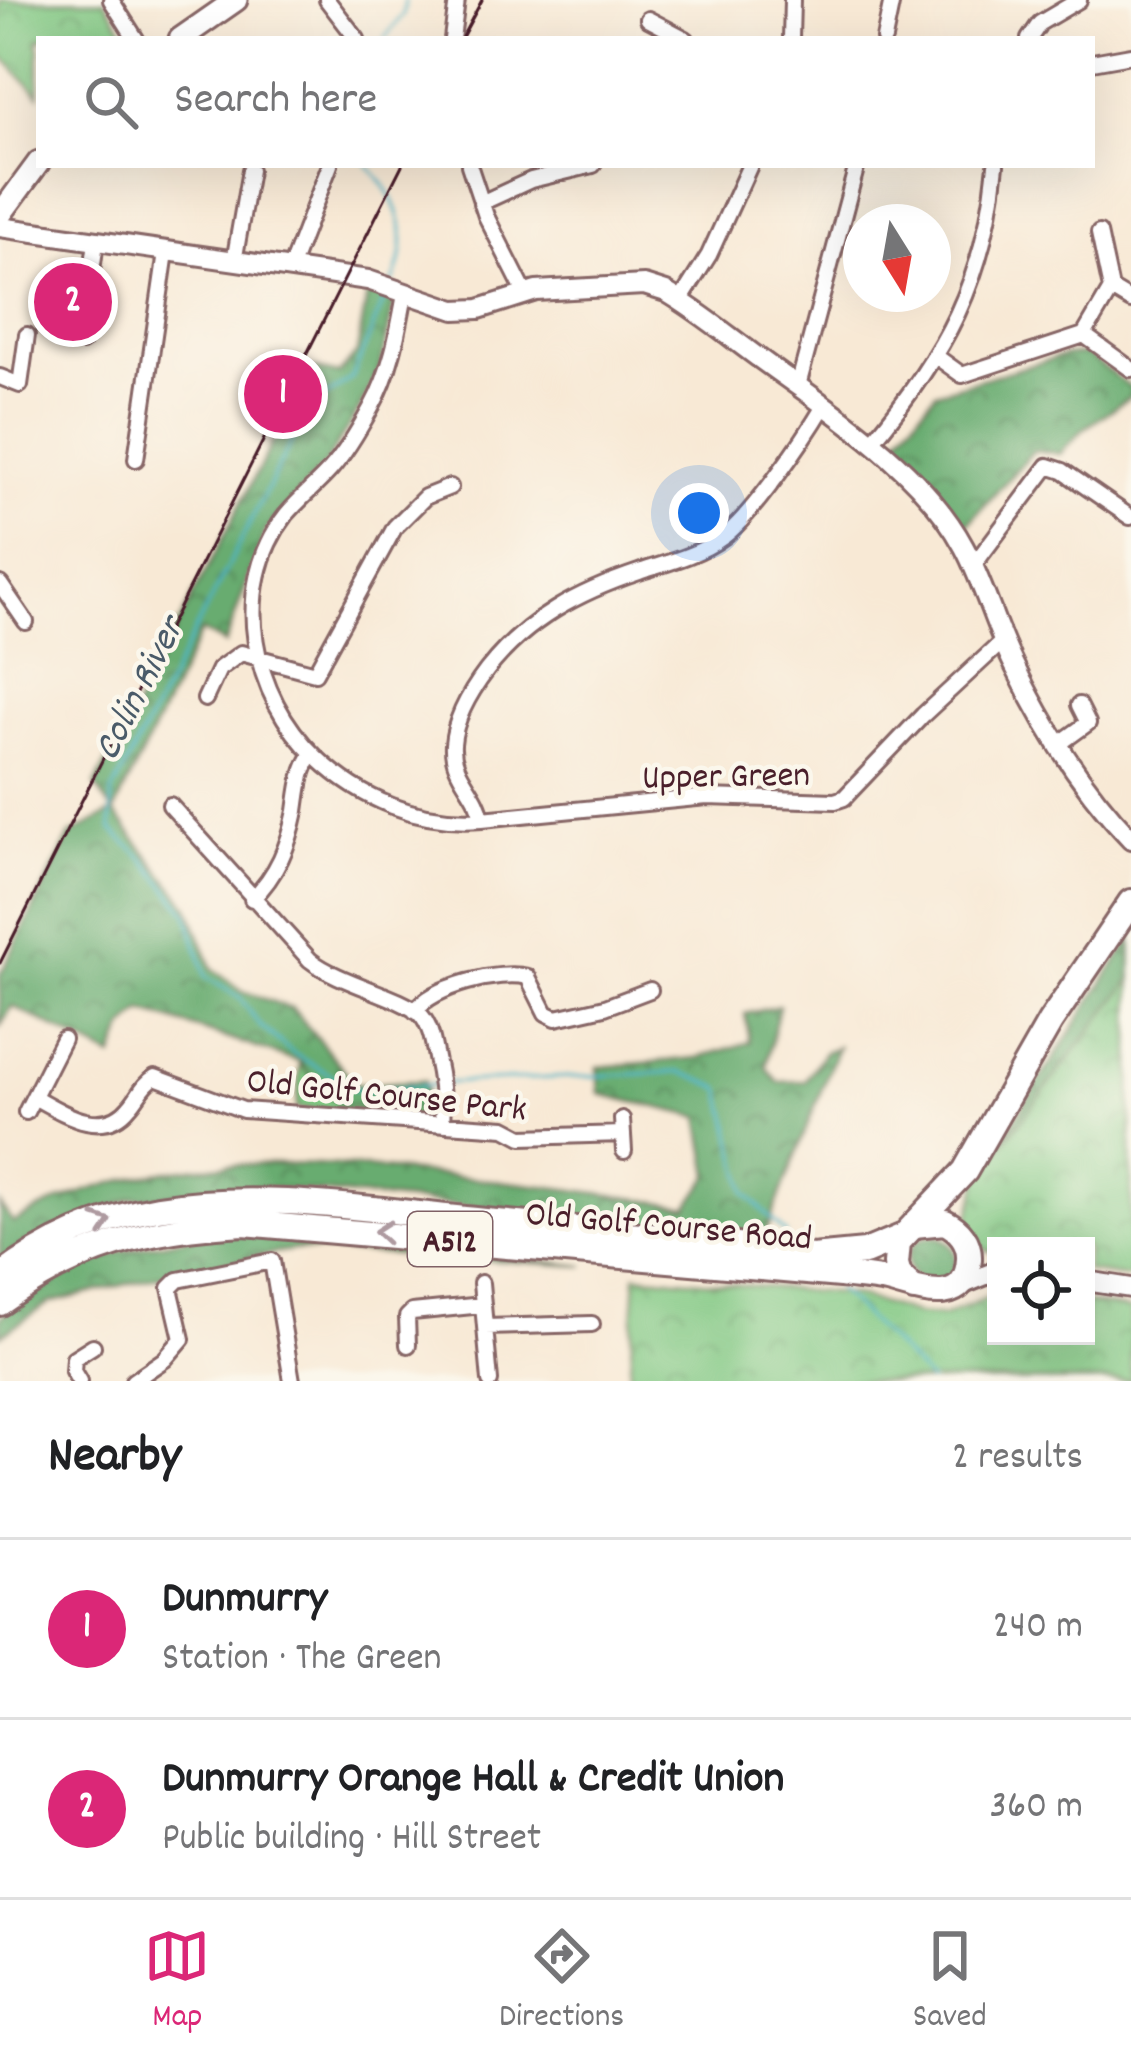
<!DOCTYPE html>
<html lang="en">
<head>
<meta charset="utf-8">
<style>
  :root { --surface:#fff; --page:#f2f2f2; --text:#202124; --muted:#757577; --line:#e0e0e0; --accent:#db2777 }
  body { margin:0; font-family:Dekko,sans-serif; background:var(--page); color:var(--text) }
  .controls { position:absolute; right:36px; bottom:36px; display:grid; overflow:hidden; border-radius:0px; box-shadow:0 12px 48px #0002 }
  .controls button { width:108px; height:108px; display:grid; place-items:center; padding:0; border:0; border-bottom:3px solid var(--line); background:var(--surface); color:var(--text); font:60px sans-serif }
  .compass { position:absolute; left:843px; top:204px; width:108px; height:108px; border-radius:50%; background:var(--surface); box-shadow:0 12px 48px #0002; rotate:169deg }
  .you { position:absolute; left:699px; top:513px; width:42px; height:42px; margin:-30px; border:9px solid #fff; border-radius:50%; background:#1a73e8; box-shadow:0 0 0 18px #1a73e833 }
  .badge { display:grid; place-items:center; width:78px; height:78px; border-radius:50%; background:var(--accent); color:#fff; font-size:39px; font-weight:700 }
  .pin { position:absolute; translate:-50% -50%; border:6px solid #fff; box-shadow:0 3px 12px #0006 }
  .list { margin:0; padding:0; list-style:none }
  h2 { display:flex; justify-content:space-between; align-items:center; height:156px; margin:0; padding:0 48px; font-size:51px }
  h2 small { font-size:39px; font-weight:400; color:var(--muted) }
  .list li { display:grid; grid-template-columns:78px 1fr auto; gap:36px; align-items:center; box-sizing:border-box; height:180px; padding:0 48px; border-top:3px solid var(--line) }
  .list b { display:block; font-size:45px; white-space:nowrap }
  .list p { margin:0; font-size:39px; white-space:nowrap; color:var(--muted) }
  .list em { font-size:39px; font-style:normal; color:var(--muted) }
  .icon { flex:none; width:66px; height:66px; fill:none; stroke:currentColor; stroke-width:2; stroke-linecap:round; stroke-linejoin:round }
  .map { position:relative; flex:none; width:1131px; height:1381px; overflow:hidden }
  .search { position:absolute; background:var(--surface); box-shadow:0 12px 48px #0002; left:36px; right:36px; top:36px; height:132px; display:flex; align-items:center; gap:30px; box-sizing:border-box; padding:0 42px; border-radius:0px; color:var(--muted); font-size:45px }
  .sheet { height:516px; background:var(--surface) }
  nav { display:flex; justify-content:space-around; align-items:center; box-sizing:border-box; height:168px; border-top:3px solid var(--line); background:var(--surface); font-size:33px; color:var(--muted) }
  nav a { display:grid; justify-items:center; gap:6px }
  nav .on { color:var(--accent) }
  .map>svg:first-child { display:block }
  .grass { fill:#80c782; stroke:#657356; stroke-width:3 }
  .forest { fill:url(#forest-crowns); stroke:#59664e; stroke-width:3 }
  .park { fill:url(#park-crowns); stroke:#657356; stroke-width:3 }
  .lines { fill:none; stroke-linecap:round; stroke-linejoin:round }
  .stream { stroke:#49b4c7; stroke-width:3 }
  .street-casing { stroke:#876666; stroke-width:20 }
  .secondary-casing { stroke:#876666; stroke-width:24 }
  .primary-casing { stroke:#876666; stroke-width:27 }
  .highway-casing { stroke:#876666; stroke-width:30 }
  .street { stroke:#fff; stroke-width:14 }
  .secondary { stroke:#fff; stroke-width:18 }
  .primary { stroke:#fff; stroke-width:21 }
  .highway { stroke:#fff; stroke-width:24 }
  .rail { stroke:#4a1f2b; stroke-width:3 }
  .oneway { stroke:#ae9aa0 }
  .labels { text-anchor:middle; stroke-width:9; stroke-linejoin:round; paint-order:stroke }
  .shield { fill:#fbf7ec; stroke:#7f6065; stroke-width:3 }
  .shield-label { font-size:33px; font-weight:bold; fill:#4a1f2b }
  .street-label { font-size:36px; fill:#4a1f2b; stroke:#fbf7ec }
  .water-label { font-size:39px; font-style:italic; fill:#4a5b69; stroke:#fbf7ec }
</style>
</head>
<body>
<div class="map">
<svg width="1131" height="1381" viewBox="0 0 1131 1381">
  <defs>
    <pattern id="forest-crowns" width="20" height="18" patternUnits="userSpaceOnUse" patternTransform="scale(3)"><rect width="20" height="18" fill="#68ac70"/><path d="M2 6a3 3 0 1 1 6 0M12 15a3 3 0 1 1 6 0" fill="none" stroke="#588b5c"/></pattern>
    <pattern id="park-crowns" width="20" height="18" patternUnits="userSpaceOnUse" patternTransform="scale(3)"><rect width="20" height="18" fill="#80c782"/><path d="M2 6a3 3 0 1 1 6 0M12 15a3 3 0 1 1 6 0" fill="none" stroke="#70aa70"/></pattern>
  </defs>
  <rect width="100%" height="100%" fill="#fbf7ec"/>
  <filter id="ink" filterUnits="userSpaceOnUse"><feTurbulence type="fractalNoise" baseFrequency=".00833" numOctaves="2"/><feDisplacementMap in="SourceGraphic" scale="24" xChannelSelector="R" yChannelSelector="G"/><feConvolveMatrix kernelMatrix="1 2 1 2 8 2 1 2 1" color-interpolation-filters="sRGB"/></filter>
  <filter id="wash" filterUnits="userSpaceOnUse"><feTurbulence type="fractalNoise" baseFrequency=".004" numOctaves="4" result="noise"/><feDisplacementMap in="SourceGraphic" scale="48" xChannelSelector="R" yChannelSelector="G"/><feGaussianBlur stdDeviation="2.7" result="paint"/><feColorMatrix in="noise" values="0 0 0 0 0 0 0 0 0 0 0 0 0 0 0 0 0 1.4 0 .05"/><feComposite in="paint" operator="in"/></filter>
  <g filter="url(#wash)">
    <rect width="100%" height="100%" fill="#f8e9d5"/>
    <path class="grass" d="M300 1062C339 1117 365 1106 428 1110L429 1118 297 1108Z"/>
    <path class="forest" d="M368 289 394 303 381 366 359 410 325 464 265 532 225 644 201 631 114 812 189 907 212 968 243 992 292 1008 356 1084 424 1081 428 1110 343 1105 319 1089 300 1062 143 1011 125 1028 113 1058 12 1006 0 1027V975L70 835 113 812 95 785 311 368 339 374 357 353Z
      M1086 354 1131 387V396L1084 429 1060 454 1034 450 967 525 904 464 895 442 936 392 1066 355Z
      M1131 939V980L972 1223 981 1171Z
      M779 1006 766 1067 778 1082 805 1081 824 1052 838 1047 765 1235 261 1187 131 1199 24 1244 0 1262V1204L13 1223C152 1146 300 1161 451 1176 531 1184 609 1193 688 1207L710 1175 700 1117 600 1094 598 1067 697 1058 750 1042 745 1014Z
      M210 1233 327 1237 585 1266 297 1249 156 1277 49 1303 0 1336V1318L5 1313 59 1279 125 1250Z
      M908 1260a24 24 0 1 1 48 0a24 24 0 1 1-48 0Z"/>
    <path class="park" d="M0 0H104L130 39H39V95L0 54Z
      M1131 980V1278L1086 1271V1246H996V1254L984 1249 968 1224 981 1171Z
      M636 1275 853 1295 916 1314 943 1316 996 1294V1336H1086V1302L1131 1310V1381H629Z"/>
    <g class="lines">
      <path class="stream" d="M384 39 403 15 405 0
        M367 165C401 199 413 237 393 282
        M386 296 352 378 308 409 112 793 111 829 144 859 187 913 206 977 240 998 260 1026 294 1054 358 1090 434 1085
        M444 1083 681 1072 721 1088 746 1193 786 1234
        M837 1289 930 1381"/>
    </g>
  </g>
  <g filter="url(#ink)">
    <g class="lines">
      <g class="street-casing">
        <path id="street" d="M111 0 136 39
          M327 0 357 39
          M648 19 686 39
          M452 39 457 0
          M791 39 792 0
          M884 39 892 0
          M1029 39 1040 23 1079 0
          M1092 62 1131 55
          M469 165 486 216 525 293
          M481 203 531 180 593 165
          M1099 233 1111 289
          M234 262 250 170
          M290 269 330 165
          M405 294C398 333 391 372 371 408 360 428 347 451 331 469 317 485 300 498 286 515 229 588 252 697 316 757 361 800 419 824 482 819 478 791 451 775 453 744 455 717 471 691 487 670 527 619 579 592 639 572 667 563 699 555 723 537 751 517 805 438 824 406
          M680 301 709 255 750 165
          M1084 335 1111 289 1131 301
          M82 342 96 242
          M937 357 962 375 1084 335 1131 369
          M0 377 20 385 27 335
          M798 386 857 165
          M871 443C945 354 985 281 996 165
          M136 459 166 252
          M973 566 1048 466 1063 471 1130 517
          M0 584 26 622
          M205 699 219 669 241 653 315 673 395 527 425 497 450 487
          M1059 744 1088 723 1079 705
          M170 805 310 960C339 983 400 996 420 1014 431 1026 433 1043 436 1058 441 1081 444 1101 442 1124
          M482 819 707 797 835 801 844 798 923 715 1003 641
          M252 899C277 875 289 845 296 811 299 791 300 771 312 754
          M415 1011C433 986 499 970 528 977L546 1013 556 1018 605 1007 650 990
          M34 1097C63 1113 103 1140 130 1106 139 1096 143 1084 155 1077L243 1110 505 1128 522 1137 623 1134
          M26 1112 63 1039
          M622 1119 624 1151
          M481 1283 483 1305
          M485 1327 592 1324
          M408 1345 407 1317 412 1312 483 1305 490 1381
          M79 1381 73 1371 74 1358 93 1346
          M133 1381 165 1359 182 1339 170 1288 178 1280 272 1261 292 1381"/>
      </g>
      <g class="secondary-casing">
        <path id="secondary" d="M0 227 368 280 455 310 479 309 536 291 644 285 666 292C700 312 731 338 763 361 832 411 923 470 964 547 984 584 995 627 1014 665 1044 727 1083 789 1131 839
          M1086 1281 1131 1288
          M956 1287 996 1271"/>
      </g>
      <g class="primary-casing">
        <path id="primary" d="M180 39 236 0
          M0 215 39 162"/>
      </g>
      <g class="highway-casing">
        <path id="highway" d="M0 1277C46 1242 101 1218 158 1208 262 1191 372 1210 476 1220 588 1231 701 1238 812 1257L865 1252 901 1237
          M914 1289 899 1275 896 1264 898 1242 965 1171 1050 1022 1131 902
          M0 1303C80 1246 147 1228 244 1223L840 1275C855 1277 871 1278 887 1281 916 1288 966 1311 969 1259 970 1241 959 1229 945 1222L914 1225"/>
      </g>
      <use href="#street" class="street"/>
      <use href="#secondary" class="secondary"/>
      <use href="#primary" class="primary"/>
      <use href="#highway" class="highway"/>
      <path class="rail" d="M461 39 482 0
        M0 963 402 165"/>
    </g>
    <defs><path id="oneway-chevron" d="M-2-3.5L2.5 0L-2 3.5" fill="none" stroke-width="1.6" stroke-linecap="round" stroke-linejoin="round" transform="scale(3)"/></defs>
    <g class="oneway">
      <use href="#oneway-chevron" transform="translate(103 1223) rotate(-19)"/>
      <use href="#oneway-chevron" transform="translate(383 1232) rotate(-175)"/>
    </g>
  </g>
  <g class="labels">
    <rect class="shield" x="408" y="1212" width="84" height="54" rx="9"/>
    <g class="shield-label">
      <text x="450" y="1251">A512</text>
    </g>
    <g class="street-label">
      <text transform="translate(726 773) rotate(-1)" y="13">Upper Green</text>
      <text transform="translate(387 1092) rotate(6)" y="13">Old Golf Course Park</text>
      <text transform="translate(669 1223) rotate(5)" y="13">Old Golf Course Road</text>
    </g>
    <g class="water-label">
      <text transform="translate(136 687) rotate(-63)" y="14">Colin River</text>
    </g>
  </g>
</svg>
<div class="controls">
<button><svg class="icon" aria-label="locate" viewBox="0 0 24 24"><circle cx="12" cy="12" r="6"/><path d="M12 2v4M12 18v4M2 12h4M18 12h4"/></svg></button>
</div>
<svg class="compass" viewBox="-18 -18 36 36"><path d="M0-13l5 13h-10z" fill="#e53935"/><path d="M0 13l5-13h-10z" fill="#757577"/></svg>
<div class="you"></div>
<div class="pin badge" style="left:283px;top:394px">1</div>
<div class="pin badge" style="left:73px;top:302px">2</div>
<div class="search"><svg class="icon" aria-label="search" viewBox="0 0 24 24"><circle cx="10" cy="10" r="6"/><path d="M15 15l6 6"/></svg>Search here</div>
</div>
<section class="sheet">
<h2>Nearby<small>2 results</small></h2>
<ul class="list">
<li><span class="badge">1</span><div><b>Dunmurry</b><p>Station · The Green</p></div><em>240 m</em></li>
<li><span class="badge">2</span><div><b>Dunmurry Orange Hall &amp; Credit Union</b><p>Public building · Hill Street</p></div><em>360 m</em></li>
</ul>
</section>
<nav>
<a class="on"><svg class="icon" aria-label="map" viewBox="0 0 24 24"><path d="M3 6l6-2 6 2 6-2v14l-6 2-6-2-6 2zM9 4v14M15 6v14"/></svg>Map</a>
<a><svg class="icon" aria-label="directions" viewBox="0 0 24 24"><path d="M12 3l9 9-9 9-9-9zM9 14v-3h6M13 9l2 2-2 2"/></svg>Directions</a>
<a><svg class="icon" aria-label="saved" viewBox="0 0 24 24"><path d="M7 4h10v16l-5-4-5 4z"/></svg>Saved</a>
</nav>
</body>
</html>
